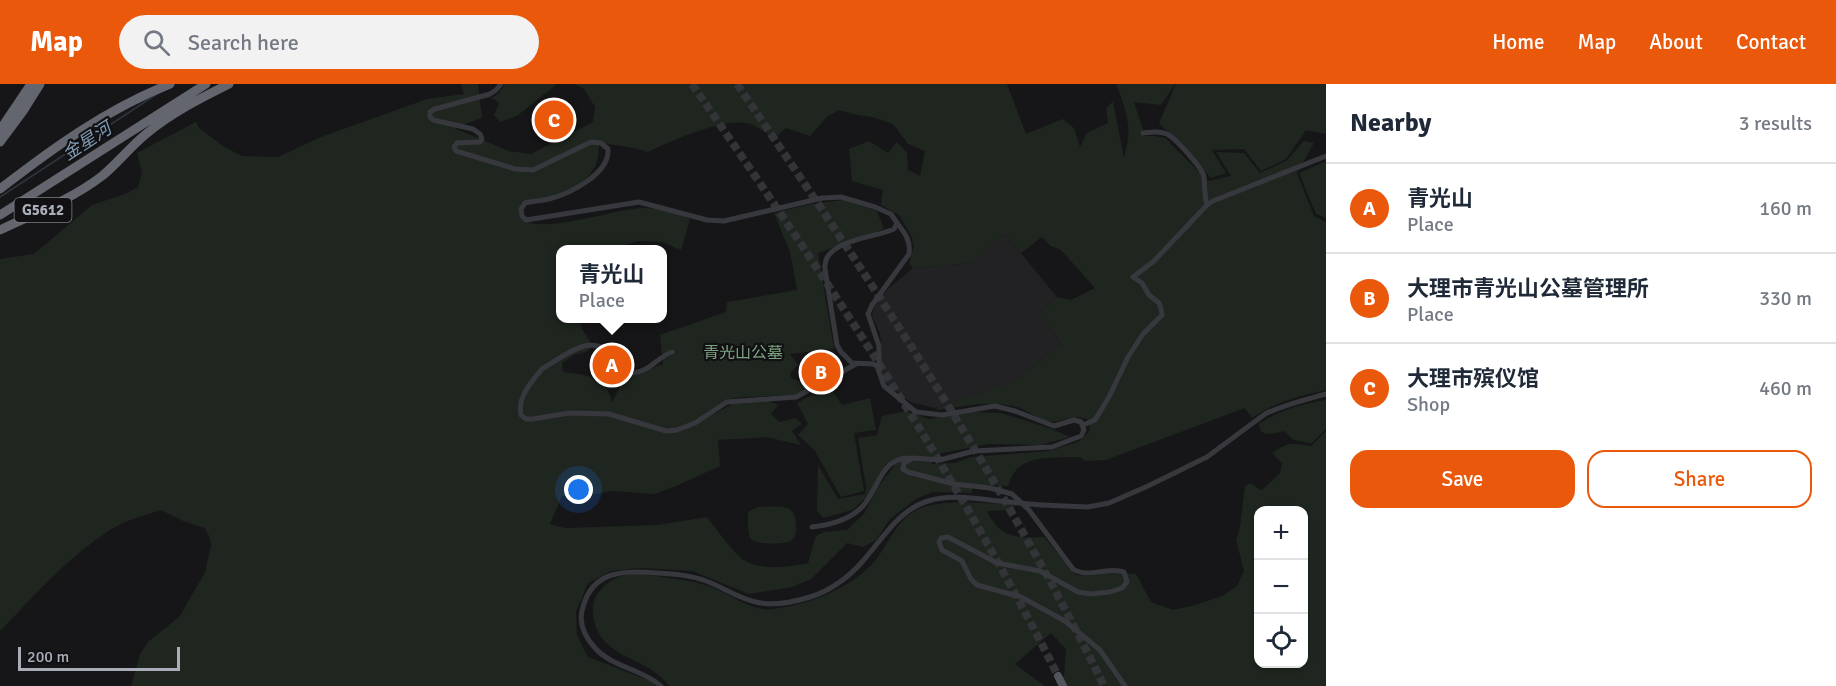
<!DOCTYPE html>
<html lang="en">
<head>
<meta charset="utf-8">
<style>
  :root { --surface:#fff; --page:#f2f2f3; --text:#1f2937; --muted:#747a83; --line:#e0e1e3; --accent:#ea580c }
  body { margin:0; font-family:Signika,"Noto Sans SC",sans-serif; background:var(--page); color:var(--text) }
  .controls { position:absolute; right:18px; bottom:18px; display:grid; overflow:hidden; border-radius:12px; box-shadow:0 2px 4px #0004 }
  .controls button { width:54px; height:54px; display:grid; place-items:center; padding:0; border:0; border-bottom:2px solid var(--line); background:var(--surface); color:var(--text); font:30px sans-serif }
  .scale { position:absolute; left:18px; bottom:15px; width:162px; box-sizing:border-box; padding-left:6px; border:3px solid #a8adb8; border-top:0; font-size:16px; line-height:21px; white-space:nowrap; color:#a8adb8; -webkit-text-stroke:4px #111113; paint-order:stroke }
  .you { position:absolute; left:579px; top:406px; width:21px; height:21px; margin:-15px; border:4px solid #fff; border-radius:50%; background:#1a73e8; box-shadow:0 0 0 9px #1a73e833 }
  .badge { display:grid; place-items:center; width:39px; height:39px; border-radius:50%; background:var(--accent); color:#fff; font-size:20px; font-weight:700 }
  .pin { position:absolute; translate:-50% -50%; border:3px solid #fff; box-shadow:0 2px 6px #0006 }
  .popup { position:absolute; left:556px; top:161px; width:111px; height:78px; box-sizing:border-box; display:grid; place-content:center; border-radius:12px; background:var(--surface); filter:drop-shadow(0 2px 4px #0005); font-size:20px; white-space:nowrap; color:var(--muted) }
  .popup b { font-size:22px; color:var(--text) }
  .popup::after { content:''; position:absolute; left:50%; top:100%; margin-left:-12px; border:12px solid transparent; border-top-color:var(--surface) }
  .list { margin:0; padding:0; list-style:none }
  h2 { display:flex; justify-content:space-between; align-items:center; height:78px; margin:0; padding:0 24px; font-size:26px }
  h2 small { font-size:20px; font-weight:400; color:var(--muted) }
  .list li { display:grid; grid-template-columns:39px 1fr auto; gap:18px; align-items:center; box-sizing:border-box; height:90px; padding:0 24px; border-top:2px solid var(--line) }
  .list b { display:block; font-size:22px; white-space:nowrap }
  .list p { margin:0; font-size:20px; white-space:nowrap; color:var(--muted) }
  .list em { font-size:20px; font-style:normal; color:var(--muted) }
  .actions { display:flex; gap:12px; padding:18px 24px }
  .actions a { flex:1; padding:14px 0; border:2px solid var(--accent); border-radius:18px; text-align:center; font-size:21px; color:var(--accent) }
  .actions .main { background:var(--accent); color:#fff }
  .icon { flex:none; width:33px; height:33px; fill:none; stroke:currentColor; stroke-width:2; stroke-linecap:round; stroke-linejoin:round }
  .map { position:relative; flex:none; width:1326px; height:602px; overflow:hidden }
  header { display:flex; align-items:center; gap:36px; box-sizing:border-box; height:84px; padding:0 30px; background:var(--accent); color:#fff }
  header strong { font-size:28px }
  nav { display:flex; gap:33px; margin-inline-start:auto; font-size:21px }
  .search { width:420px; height:54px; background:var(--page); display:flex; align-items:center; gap:15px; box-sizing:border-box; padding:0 21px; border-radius:33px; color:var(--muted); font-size:22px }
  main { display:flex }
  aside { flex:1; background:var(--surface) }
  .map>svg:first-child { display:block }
  .built { fill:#222225 }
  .green { fill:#1e261f; fill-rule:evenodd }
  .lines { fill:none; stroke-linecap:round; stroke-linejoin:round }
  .stream { stroke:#2c353c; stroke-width:1.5 }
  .primary-tunnel { stroke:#333438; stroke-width:8; stroke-dasharray:8 4; stroke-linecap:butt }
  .street { stroke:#37383d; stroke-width:5 }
  .primary { stroke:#53555c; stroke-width:8 }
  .highway { stroke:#63666e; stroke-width:9 }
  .street-bridge { stroke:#37383d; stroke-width:5 }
  .labels { text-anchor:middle; stroke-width:4.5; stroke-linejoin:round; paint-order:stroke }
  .shield { fill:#111113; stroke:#7b7e86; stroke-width:1.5 }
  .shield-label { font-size:15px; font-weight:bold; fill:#a8adb8 }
  .park-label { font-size:16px; fill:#7fa381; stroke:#111113 }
  .water-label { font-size:18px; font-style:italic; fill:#7f9bb3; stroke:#111113 }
</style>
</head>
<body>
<header>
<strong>Map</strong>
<div class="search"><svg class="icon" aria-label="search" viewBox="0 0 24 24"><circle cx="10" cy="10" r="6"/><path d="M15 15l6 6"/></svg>Search here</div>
<nav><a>Home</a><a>Map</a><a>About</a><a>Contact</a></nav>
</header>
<main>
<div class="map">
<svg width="1326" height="602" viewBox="0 0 1326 602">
  <rect width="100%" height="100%" fill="#161618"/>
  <path class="built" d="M1005 150 1057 213 1038 230 1062 259 1016 296 935 324 910 318 885 298 880 279 882 267 880 250 872 232 875 221 886 207 913 184 973 179Z"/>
  <path class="green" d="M461 0H478L482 34 454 44 509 67 531 70 593 38 595 23 584 5 575 0H1007L1026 50 1063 35 1074 44 1080 63 1087 49 1108 39 1106 25 1113 17 1124 74C1133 45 1127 28 1116 0H1175L1161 21 1134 18 1145 52H1155L1165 54 1208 97 1231 92 1216 68 1244 69 1260 89 1286 77 1304 57 1314 59 1297 89 1314 132 1326 138V306C1296 313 1278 317 1252 334L1245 324 1106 376 1085 377 1080 373C1060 374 1026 370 1014 389 1011 392 1010 398 1008 402L972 401V409L932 408 916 415 890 435 876 456 863 463 847 459 811 495 792 503 749 510 692 487 640 484 611 487 588 499 576 528 577 551 588 573 653 598 655 602H131L140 570 148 558 180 532 205 488 211 461 210 454 205 444 183 437 161 426C146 431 130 435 117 442 72 468 36 510 0 547V175L34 170 92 121 125 110 138 103 142 89 137 69 196 38 199 44 223 62 242 72 278 73 321 53 427 15 464 10ZM839 26 857 31 872 33 893 40 908 60 925 67 920 92 908 86 907 69 897 58 888 69 869 57 849 65 852 97 883 106 881 121 899 131 911 151 914 162 909 179 913 184 973 179 1005 150 1021 169 1042 153 1051 162 1061 166 1095 204 1071 216 1057 213 1038 230 1062 259 1016 296 935 324 939 326C966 322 991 316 1017 323 1027 326 1036 334 1046 337 1063 340 1069 329 1087 335L1090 344 1088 349 1078 358 1049 367 971 373 955 379 931 380 937 370 988 360 1040 361 1070 353 1049 344 1001 329 972 328 929 335 907 327 882 332 877 351 858 354 866 403 865 410 838 415 818 381 817 427 824 434 852 426 868 412 886 380 895 381 878 403 864 430 847 446 824 448 816 452 808 479C791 483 760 487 744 476 734 470 715 443 707 433L657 441 565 444 550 440 562 412 577 413 613 407 654 410 676 402 720 382 718 356 766 353 801 361 792 347 802 340 796 334 779 338 771 330 778 321 766 316 736 318 695 340 676 347 665 344H679L701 336 730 315 742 313 795 311 811 302 791 294 790 289 798 281 790 270 834 265 818 169 884 145 877 127 843 116 811 120 774 129 790 168 797 206 727 218 726 228 660 251 663 280 624 294 612 319C607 291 586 291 563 288L562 279 574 271 588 267 592 261 582 245 578 235 561 234V166L612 165 639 157 662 158 681 166 690 135C676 130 661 124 645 124 611 125 558 147 526 138L520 122C542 116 577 108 591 89 598 80 599 69 599 58 615 62 632 62 648 68 671 57 720 35 746 39 755 40 766 50 775 54L786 44 810 52 828 32Z
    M505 0H557L517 32 500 38 494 31 499 21 497 17 491 14 498 10Z
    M1176 0H1326V50L1306 46 1286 75 1261 87 1244 65 1212 66 1226 89 1211 94 1159 39Z
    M1326 77V134L1316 130 1299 89Z
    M829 302 842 321 870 314 876 346 854 349 864 407 841 413 815 367 798 351 808 340 797 319Z
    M1326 316V345L1312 359H1308L1294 356 1284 347C1275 349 1259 355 1259 340 1280 326 1301 320 1326 316Z
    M1326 347V602H1063L1059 594 1064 592 1066 565 1051 549 1015 580 1045 602H669C650 573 601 576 594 535 593 529 592 523 594 517 599 503 615 492 629 490 638 489 647 491 656 492 676 495 695 497 714 504 733 512 751 527 773 525 807 521 850 505 874 478 888 461 896 436 917 426 939 414 990 420 1016 421L1010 426 987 427C1000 454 1016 454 1044 453L1076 491 1087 492 1112 488 1136 490 1151 518 1173 526 1195 521 1222 512 1237 502 1244 487 1236 456 1240 443 1245 402 1250 399 1254 401 1260 406 1263 405 1280 389 1282 379 1272 369C1291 357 1290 359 1311 362ZM1258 426H1304V580H1258Z
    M758 423C777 423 796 417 796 442 796 447 796 452 792 456 787 461 756 461 751 455 747 450 748 435 748 428Z"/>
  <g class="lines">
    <path class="stream" d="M0 113 157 10"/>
    <path class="primary-tunnel" d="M692 0C823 190 955 386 1058 592
      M737 0C869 194 1001 391 1104 602"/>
    <path class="street" d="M501 0 496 6 490 10 435 25 430 28V33L433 36 473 45 480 50 482 55 480 58 457 59 454 63 456 67 515 85 533 86 591 58 601 59 608 65C610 90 569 110 549 115 541 117 532 117 525 119L521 125 522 132 526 136 639 118 707 136 724 137 822 114 841 113 875 123 891 130 897 139 894 145C874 154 822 156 825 185L837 261 841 268 852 279 873 280 877 282 884 302 916 328 942 331 995 322 1015 327 1054 342 1074 336 1081 338 1084 346 1081 352 1052 363 974 367 940 376 913 374 904 379 903 385 908 388 954 400 990 404 1012 410 1029 426 1073 485C1088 495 1108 482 1124 488L1127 498 1122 504 1110 508 1091 510 1078 508 1040 487 997 479 948 453 941 454 939 458 942 466 962 477 971 495 977 501 1021 513 1065 537 1100 566 1125 602
      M1143 49C1152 48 1159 47 1167 50 1175 54 1202 83 1204 93 1205 103 1204 110 1207 121
      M672 268C657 273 650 288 632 289 624 284 619 276 611 269 588 249 563 273 542 285 531 298 517 314 521 331L526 335H533L569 329 609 330 666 347 677 346 695 339 727 318 796 313 856 280
      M879 284V262L868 230 872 221 909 170C911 157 905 149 897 139
      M1083 341 1095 336 1109 313 1128 273 1143 250 1162 231 1161 224 1159 219 1149 211 1142 199 1133 193 1154 177 1207 121 1213 117 1326 72
      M1042 421 1088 423 1109 419 1148 402 1207 373 1265 330C1285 320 1305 316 1326 310
      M812 443C830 441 850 436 863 422 879 404 881 374 909 374
      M661 602C642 585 612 583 595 564 584 552 578 538 583 523 593 485 626 487 657 489 674 490 690 491 706 497 723 503 739 515 756 518 772 522 794 518 810 513 830 507 849 493 862 478 882 456 898 426 928 417 953 409 983 416 1009 418"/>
    <path class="primary" d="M1058 592 1063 602"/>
    <path class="highway" d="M0 46 31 0
      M0 58 23 27 40 0
      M0 105C53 64 107 25 170 0
      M0 131 206 0
      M0 146C34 130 72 115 102 92 118 79 130 63 146 50 171 29 201 14 229 0"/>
    <path class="street-bridge" d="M1009 418 1042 421"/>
  </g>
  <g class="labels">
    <rect class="shield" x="14.5" y="114" width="57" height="24" rx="4.5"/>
    <g class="shield-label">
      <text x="43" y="131">G5612</text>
    </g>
    <g class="park-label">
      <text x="743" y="274">青光山公墓</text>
    </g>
    <g class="water-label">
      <text transform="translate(87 57) rotate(-33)" y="6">金星河</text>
    </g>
  </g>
</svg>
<div class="controls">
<button>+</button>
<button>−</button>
<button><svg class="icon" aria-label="locate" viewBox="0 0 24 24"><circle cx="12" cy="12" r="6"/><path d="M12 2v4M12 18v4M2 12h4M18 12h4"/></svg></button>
</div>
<div class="scale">200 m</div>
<div class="you"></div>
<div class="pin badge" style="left:612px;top:281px">A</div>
<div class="popup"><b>青光山</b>Place</div>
<div class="pin badge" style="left:821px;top:288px">B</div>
<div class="pin badge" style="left:554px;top:36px">C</div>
</div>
<aside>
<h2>Nearby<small>3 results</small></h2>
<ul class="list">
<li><span class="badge">A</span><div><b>青光山</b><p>Place</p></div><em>160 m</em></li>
<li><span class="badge">B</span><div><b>大理市青光山公墓管理所</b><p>Place</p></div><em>330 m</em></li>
<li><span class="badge">C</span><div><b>大理市殡仪馆</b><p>Shop</p></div><em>460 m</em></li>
</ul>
<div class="actions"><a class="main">Save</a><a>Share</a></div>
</aside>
</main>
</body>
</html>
